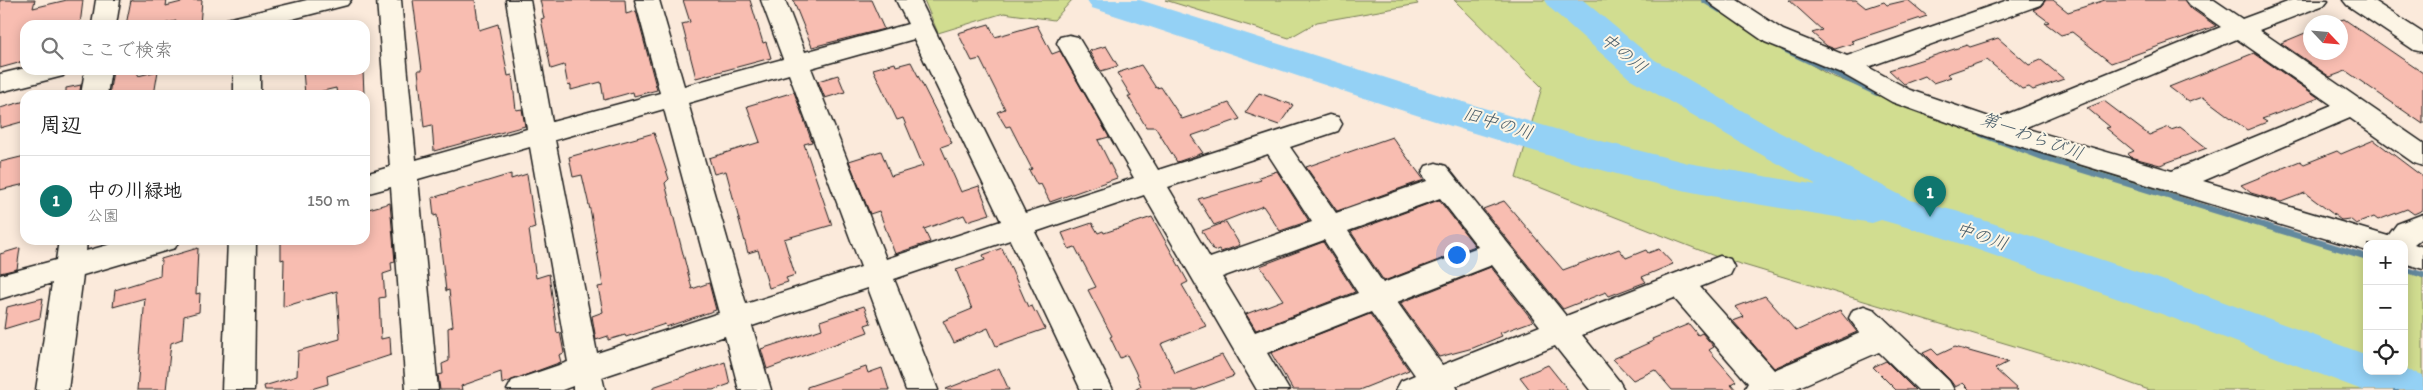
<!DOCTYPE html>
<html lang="ja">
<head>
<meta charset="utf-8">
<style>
  :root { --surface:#fff; --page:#f2f2f2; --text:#222; --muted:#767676; --line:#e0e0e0; --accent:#0f766e }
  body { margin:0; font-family:Itim,"Klee One",sans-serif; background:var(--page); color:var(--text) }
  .controls { position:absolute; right:15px; bottom:15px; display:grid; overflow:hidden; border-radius:10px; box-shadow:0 2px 12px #0003 }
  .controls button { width:45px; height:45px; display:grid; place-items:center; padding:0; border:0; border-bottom:1px solid var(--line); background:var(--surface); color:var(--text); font:25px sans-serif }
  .compass { position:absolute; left:2303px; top:15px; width:45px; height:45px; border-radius:50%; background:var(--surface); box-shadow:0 2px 12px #0003; rotate:116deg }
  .you { position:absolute; left:1456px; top:254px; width:18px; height:18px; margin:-12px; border:4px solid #fff; border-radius:50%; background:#1a73e8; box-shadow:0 0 0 8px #1a73e833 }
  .badge { display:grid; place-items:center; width:32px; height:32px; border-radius:50%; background:var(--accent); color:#fff; font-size:16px; font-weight:700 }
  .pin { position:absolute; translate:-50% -41px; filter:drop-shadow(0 1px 2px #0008) }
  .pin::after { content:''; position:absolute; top:26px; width:18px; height:15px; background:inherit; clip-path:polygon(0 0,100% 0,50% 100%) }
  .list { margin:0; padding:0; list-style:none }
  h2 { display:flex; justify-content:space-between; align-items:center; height:65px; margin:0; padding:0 20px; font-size:21px }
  h2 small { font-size:16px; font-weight:400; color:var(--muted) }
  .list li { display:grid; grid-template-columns:32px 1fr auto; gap:15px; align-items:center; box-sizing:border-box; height:90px; padding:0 20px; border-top:1px solid var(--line) }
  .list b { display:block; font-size:19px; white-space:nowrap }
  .list p { margin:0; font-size:16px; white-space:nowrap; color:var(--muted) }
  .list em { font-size:16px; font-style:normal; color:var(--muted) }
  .icon { flex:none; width:28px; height:28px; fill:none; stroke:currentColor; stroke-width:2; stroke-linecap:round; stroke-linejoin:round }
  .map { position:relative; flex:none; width:2423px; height:390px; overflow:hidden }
  .search { position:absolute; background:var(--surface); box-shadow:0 2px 12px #0003; left:20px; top:20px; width:350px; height:55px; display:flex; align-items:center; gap:12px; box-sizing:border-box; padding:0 18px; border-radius:15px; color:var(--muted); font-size:19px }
  .panel { position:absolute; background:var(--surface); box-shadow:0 2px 12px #0003; left:20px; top:90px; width:350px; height:155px; border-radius:15px }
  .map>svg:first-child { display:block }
  .green { fill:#d1dd90; stroke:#767c56 }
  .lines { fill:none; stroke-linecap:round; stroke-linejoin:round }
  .stream { stroke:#64899e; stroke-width:6 }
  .river { fill:#94d1f5; fill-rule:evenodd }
  .building { fill:#f8bdb1; stroke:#1c1c1c }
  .minor-casing { stroke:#1c1c1c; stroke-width:3 }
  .minor { fill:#fcf5e5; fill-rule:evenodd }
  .labels { text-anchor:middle; stroke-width:4; stroke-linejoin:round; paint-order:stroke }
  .water-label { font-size:18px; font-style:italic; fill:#465b68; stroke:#fcf5e5 }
</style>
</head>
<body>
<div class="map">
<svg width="2423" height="390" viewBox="0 0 2423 390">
  <rect width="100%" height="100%" fill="#fbeadb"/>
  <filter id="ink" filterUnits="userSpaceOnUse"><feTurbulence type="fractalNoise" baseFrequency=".02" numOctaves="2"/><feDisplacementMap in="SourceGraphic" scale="10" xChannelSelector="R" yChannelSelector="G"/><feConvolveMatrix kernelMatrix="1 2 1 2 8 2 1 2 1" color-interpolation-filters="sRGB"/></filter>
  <g filter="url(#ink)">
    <path class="green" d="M924 0H1072L1054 20 1004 13 938 33Z
      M1165 0H1415L1418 4 1317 22 1289 38Z
      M1454 0H1701L1829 75 1991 137 2367 256V371H2404V269L2423 278V390H2149L2091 369 1717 257 1516 178 1542 87Z"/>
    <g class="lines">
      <path class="stream" d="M1704 0 1720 10
        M1784 49 1877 93
        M1981 134 2053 161 2367 257
        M2404 269 2423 275
        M2396 384V390"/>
      <path class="river" d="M1087 0H1140L1443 96 1562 131 1688 163 1817 185 1753 150 1629 78 1550 8 1545 0H1583L1655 60 1779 132 1910 200 1956 211 2189 289 2367 355V371H2404V368L2423 375V390H2362L2159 313 1938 236 1881 220 1872 223C1800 211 1727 201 1656 184 1465 137 1279 68 1092 8Z"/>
    </g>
    <path class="building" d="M0 0H35L33 8 67 0H83L80 25H25L22 62 0 68Z
      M131 0H167L166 6 189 0H202L200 25H176V21L159 25H126Z
      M413 0H475L479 30 498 24 508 76 512 75 516 110 522 109 525 126 434 151 432 125 424 127 418 70H422Z
      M540 0H625L626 14 636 11 657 90 634 96 633 92 604 100 601 82 571 90V85L568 86 564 65 551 69 541 19 544 18Z
      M683 0H750L763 43 766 42 771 58 696 78 682 24 690 22Z
      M793 0H871L884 29 812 47Z
      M1789 0H1856L1866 8 1884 2 1887 5 1908 0 1927 16 1851 41 1854 43 1835 49 1827 46 1812 33 1822 30Z
      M2046 0H2053L2068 12 2105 0H2184L2189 7 2216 26 2111 63 2072 32 2061 35 2045 23 2049 22 2033 10 2041 6Z
      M2344 19 2423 73V124L2346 71 2330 77 2281 43 2310 31V52H2340V22H2334Z
      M989 24 995 37 1037 25 1052 54 1060 51 1109 137 1098 140 1117 178 1050 202 1041 184 1037 185 1029 170 1032 169 1010 126 1006 127 997 112 1005 109 980 59 972 61 958 33Z
      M1998 38 2029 65 2041 60 2064 79 2033 90 2029 87 2022 89 1987 60 1947 74 1951 77 1933 83 1925 76 1904 84 1889 70 1967 45 1970 47Z
      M1106 46 1118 66 1101 71 1089 51Z
      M2254 53 2319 98 2262 119 2267 122 2247 130 2203 97 2189 102 2169 87Z
      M911 62 952 143 941 147 961 192 979 186 990 214 967 221 964 215 924 229 930 242 895 254 879 211 870 214 849 161 881 151 891 176 923 166 903 118 897 120 873 69 895 63 896 66Z
      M1141 65 1156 88 1161 87 1182 119 1229 103 1240 119 1191 136 1203 153 1177 162 1155 127H1146L1128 96H1131L1117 73Z
      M118 70H138V76L158 71 154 95H109L113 71Z
      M303 70H363L364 95H337L336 88 305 95Z
      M838 75 845 92 825 98 818 81Z
      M81 85 79 95H66V88Z
      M794 92 812 142 804 144 832 225 784 239 795 275 786 278 788 282 769 288 758 250 748 253 726 171 714 174 709 158 760 142 747 106Z
      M1259 93 1293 105 1279 125 1245 113Z
      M25 101V121L0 128V108Z
      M2104 101 2149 135 2169 127 2171 130 2180 127 2207 148 2160 165 2130 157 2127 154 2134 151 2106 128 2110 127 2087 108Z
      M654 133 669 179 665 183 692 289 709 283 716 310 666 327 665 324 626 337 625 335 608 340V336L596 340 592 316 603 312 598 287 603 286 591 214 582 175 573 177 569 157Z
      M1392 137 1424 180 1337 211 1306 167Z
      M2374 140 2423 177V210L2414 214 2407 209 2378 220 2374 217 2356 224 2350 219 2341 220 2305 193 2281 202 2251 193 2241 185 2300 161 2304 164 2337 151 2341 154Z
      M25 156V184L0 190V162Z
      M1277 171 1309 221 1280 231 1263 206 1214 225 1198 199 1261 180 1259 177Z
      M511 174V179L527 174 535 228 529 230 536 278 549 274 557 333 560 332 564 353 559 355 561 362 502 384 501 372 461 386 462 390H440L438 375 443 374 442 364 449 361 448 328 453 326 449 290 446 291 437 215 434 216 432 198Z
      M1439 200 1475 246 1384 281 1351 232Z
      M1504 201 1563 270 1619 249 1626 258 1646 250 1648 253 1659 249 1673 264 1642 277 1646 282 1609 296 1606 292 1563 309 1483 209Z
      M390 203 395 262 391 263 392 271 383 274 385 297 379 298 381 339 390 337 391 355 327 376 328 384 308 390H265L264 386 297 376 298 351 340 339 337 291 283 307 284 259 281 260V240H365V210Z
      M1152 217 1188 282 1182 285 1206 326 1161 344 1175 373 1222 355 1234 376 1196 390H1135L1141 386 1135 371 1127 355 1120 358 1110 337 1112 336 1088 290 1096 287 1075 247 1069 249 1062 233 1092 223 1098 233 1103 231 1104 233Z
      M1226 222 1240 245 1221 252 1219 249 1214 251 1202 231Z
      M1323 242 1355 292 1256 330 1246 314 1283 300 1260 266Z
      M20 248 17 269 0 273V254Z
      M198 248 196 294 200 293 199 312 184 316 182 339 171 343 166 390H137L145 298 113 307 115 290 160 276 161 259Z
      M1002 248 1028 307 1032 306 1035 312 1036 311 1045 329 996 346 988 328 954 343 943 321 972 309 956 270 985 260 983 255Z
      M1491 267 1533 321 1500 333 1502 336 1473 348 1439 357 1400 303Z
      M1765 296 1796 331 1840 311 1857 332 1774 368 1733 321 1744 317 1735 307Z
      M43 298 40 318 4 329 7 307Z
      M864 306 871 323 865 325 868 332 767 369 761 349 822 329 820 321Z
      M1370 314 1409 370 1359 390H1293L1271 353Z
      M1689 324 1698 335 1702 333 1714 347 1709 350 1736 381 1731 384 1736 390H1672L1655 370 1633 380 1613 359 1653 341 1652 339Z
      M1955 347 2008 362 1995 369 2018 390H1970L1963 383 1955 387 1950 380 1923 353 1932 349 1938 355Z
      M1886 361 1915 390H1896L1873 367Z
      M725 362 730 384 713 390H653V387Z
      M1548 365 1568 390H1530L1520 377Z
      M866 367 868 373 882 368 889 390H807V387Z
      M999 368 1009 390H947L946 389Z"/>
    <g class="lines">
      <g class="minor-casing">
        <path id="minor" d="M96 0H120L116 25H92Z
          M307 0H351L347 5 269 25H224L227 19Z
          M377 0H401L416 160 527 129 506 0H530L552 122 660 93 635 0H659L684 86 783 59 761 0H785L805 52 908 24 896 0H920L1025 213 1134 178 1057 43 1060 37 1069 35 1078 37 1158 170 1329 115 1338 117 1342 124 1338 131 1290 147 1336 213 1427 181 1422 173 1426 166 1436 163 1446 166 1566 316 1720 256 1730 259 1734 267 1730 275 1700 287 1774 370 1860 333 1849 318 1853 310 1864 306 1875 310 1949 381 1954 390H1918L1879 352 1792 390H1744L1748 383 1674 298 1582 335 1619 381 1624 390H1590L1555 346 1456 386 1458 390H1396L1401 381 1415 375 1371 312 1267 353 1289 390H1257L1144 195 1035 232 1113 390H1081L1010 240 894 279 938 390H906L868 288 752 326 771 390H739L725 336 602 377 605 390H573V386L562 390H507L512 381 568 362 530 147 418 179 438 390H406L391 187 365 194V174L390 167ZM914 39 1001 221 886 259 811 68ZM789 74 861 267 746 304 688 103ZM664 109 719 313 597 353 555 140ZM1268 154 1312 222 1210 258 1168 187ZM1440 198 1478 247 1383 283 1348 231ZM1324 240 1358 293 1255 332 1222 277ZM1492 265 1540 326 1442 365 1397 302Z
          M1708 0H1737L1783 30 1847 56 2008 0H2044L2040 5 1868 67 1910 90 1995 119 2221 27 2190 5 2186 0H2214L2242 19 2293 0H2328L2324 5 2259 30 2423 143V166L2414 163 2350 118 2203 181 2388 236 2397 224 2423 214V237L2414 244 2423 247V269L2404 263V244H2367V251L1986 136 1892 102 1841 73 1765 42 1712 5ZM2237 39 2332 105 2172 171 2024 128Z
          M2343 0H2372L2423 33V52L2414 50 2347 5Z
          M25 68V70H67L63 76 0 92V74Z
          M85 70H111L107 95H81Z
          M234 70H260V95H234Z
          M59 240H87L86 251 126 240H179L175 248 83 275 68 390H36L52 283 0 299V275L56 260Z
          M228 240H256L254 390H222Z"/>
      </g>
      <use href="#minor" class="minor"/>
    </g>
  </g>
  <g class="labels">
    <g class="water-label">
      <text transform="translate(1624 53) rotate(39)" y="6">中の川</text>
      <text transform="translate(1498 123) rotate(17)" y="6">旧中の川</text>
      <text transform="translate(2032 136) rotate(20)" y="6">第一わらび川</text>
      <text transform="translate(1982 236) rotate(19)" y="6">中の川</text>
    </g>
  </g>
</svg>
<div class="controls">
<button>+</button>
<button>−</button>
<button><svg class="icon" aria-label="locate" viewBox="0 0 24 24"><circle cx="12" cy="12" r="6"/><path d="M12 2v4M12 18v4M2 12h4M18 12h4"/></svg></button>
</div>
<svg class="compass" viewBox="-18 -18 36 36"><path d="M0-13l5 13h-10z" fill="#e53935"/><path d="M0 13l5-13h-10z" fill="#767676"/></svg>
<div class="you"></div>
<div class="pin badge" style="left:1930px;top:217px">1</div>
<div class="search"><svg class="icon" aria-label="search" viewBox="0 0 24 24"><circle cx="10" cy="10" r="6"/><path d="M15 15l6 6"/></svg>ここで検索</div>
<section class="panel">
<h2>周辺<small></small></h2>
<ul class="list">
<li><span class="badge">1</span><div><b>中の川緑地</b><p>公園</p></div><em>150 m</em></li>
</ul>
</section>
</div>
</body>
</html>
